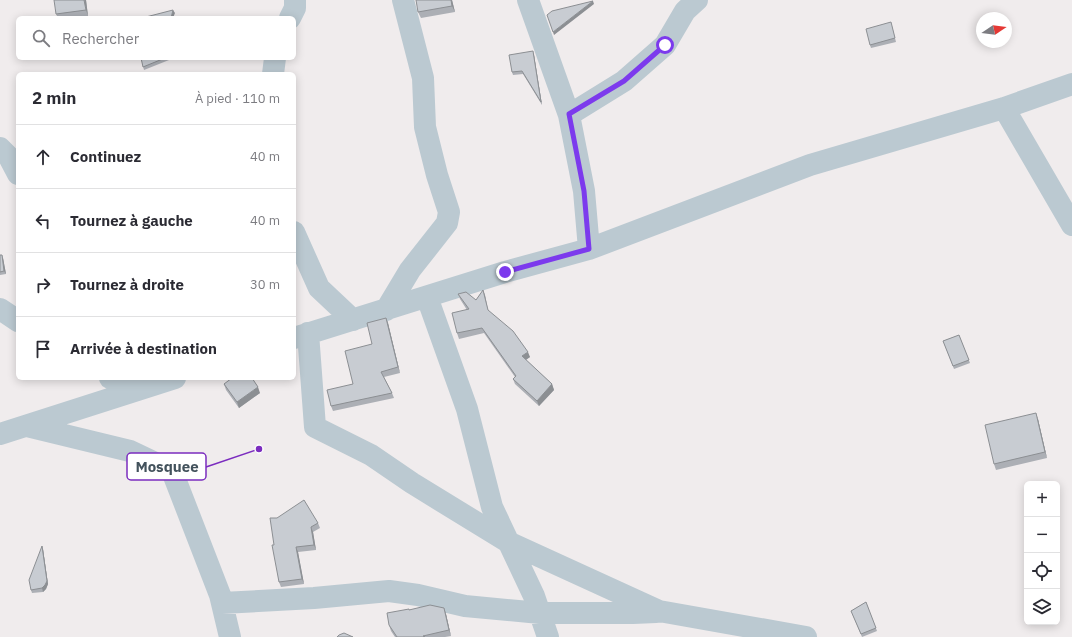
<!DOCTYPE html>
<html lang="fr">
<head>
<meta charset="utf-8">
<style>
  :root { --surface:#fff; --page:#f7f7f7; --text:#2b2b33; --muted:#7c7c81; --line:#e1e1e2 }
  body { margin:0; font-family:"IBM Plex Sans",sans-serif; background:var(--page); color:var(--text) }
  .controls { position:absolute; right:12px; bottom:12px; display:grid; overflow:hidden; border-radius:6px; box-shadow:0 2px 10px #0003 }
  .controls button { width:36px; height:36px; display:grid; place-items:center; padding:0; border:0; border-bottom:1px solid var(--line); background:var(--surface); color:var(--text); font:20px sans-serif }
  .compass { position:absolute; left:976px; top:12px; width:36px; height:36px; border-radius:50%; background:var(--surface); box-shadow:0 2px 10px #0003; rotate:77deg }
  .stop { position:absolute; width:12px; height:12px; margin:-9px; border:3px solid #7c3aed; border-radius:50%; background:#fff }
  .stop.end { background:#7c3aed; border-color:#fff; box-shadow:0 1px 4px #0008 }
  .list { margin:0; padding:0; list-style:none }
  h2 { display:flex; justify-content:space-between; align-items:center; height:52px; margin:0; padding:0 16px; font-size:17px }
  h2 small { font-size:13px; font-weight:400; color:var(--muted) }
  .list li { display:grid; grid-template-columns:26px 1fr auto; gap:12px; align-items:center; box-sizing:border-box; height:64px; padding:0 16px; border-top:1px solid var(--line) }
  .list b { display:block; font-size:15px; white-space:nowrap }
  .list em { font-size:13px; font-style:normal; color:var(--muted) }
  .icon { flex:none; width:22px; height:22px; fill:none; stroke:currentColor; stroke-width:2; stroke-linecap:round; stroke-linejoin:round }
  .map { position:relative; flex:none; width:1072px; height:637px; overflow:hidden }
  .search { position:absolute; background:var(--surface); box-shadow:0 2px 10px #0003; left:16px; top:16px; width:280px; height:44px; display:flex; align-items:center; gap:10px; box-sizing:border-box; padding:0 14px; border-radius:6px; color:var(--muted); font-size:15px }
  .panel { position:absolute; background:var(--surface); box-shadow:0 2px 10px #0003; left:16px; top:72px; width:280px; height:308px; border-radius:6px }
  .map>svg:first-child { display:block }
  .lines { fill:none; stroke-linecap:round; stroke-linejoin:round }
  .minor { stroke:#bbc9d1; stroke-width:22 }
  .wall { fill:#acafb5 }
  .shaded-wall { fill:#8c8f93 }
  .building { fill:#c8ccd2; stroke:#8c8f93 }
  .route { stroke:#7c3aed; stroke-width:5 }
  .leader { fill:none; stroke:#7b2cbf; stroke-width:1.5 }
  .callout-dot { fill:#7b2cbf; stroke:#fff; stroke-width:1.5 }
  .callout { fill:#fff; stroke:#7b2cbf; stroke-width:1.5 }
  .callout-label { font-size:15px; text-anchor:middle; font-weight:bold; fill:#43525c }
</style>
</head>
<body>
<div class="map">
<svg width="1072" height="637" viewBox="0 0 1072 637">
  <rect width="100%" height="100%" fill="#f0eced"/>
  <g class="lines">
    <path class="minor" d="M528 0 569 115
      M290 18 295 8V0
      M273 74 275 58
      M1004 108 1072 225
      M0 148 9 157 18 174
      M294 232 319 288 353 320
      M589 249 584 191 569 115 624 81 665 45 685 11 697 0
      M427 297 467 409 492 507 534 596 548 637
      M0 309 18 321
      M386 310 410 270 447 223 449 212 437 175 425 127 423 78 403 0
      M308 333 315 427 371 455 412 483 508 542 659 611 806 637
      M294 338 505 272 589 249 810 165 1004 108 1072 84
      M110 378 137 390
      M27 426 130 451 172 471 220 595 230 637
      M0 434 175 378
      M222 603 314 598 389 591 418 595 465 606 540 613H633L656 612"/>
  </g>
  <path class="wall" d="M86 0 88 16 74 18H58L56 14Z
    M452 0 455 12 421 18 418 12Z
    M892 26 896 42 871 48 870 45Z
    M534 55 542 105 523 74 513 75 512 72Z
    M141 58H174L144 70Z
    M0 255H2L3 258 6 274 0 275Z
    M483 290 488 310 530 357 526 360 552 384 554 390 539 406 515 384 513 379 515 377 484 333 459 339 457 333 467 310 460 299 458 294 476 300Z
    M386 318 388 323 400 373 384 377 392 393 394 398 333 411 331 406 353 384Z
    M959 335 970 363 954 369 943 341Z
    M224 384 260 393 239 408 226 390Z
    M1038 419 1047 458 996 470 994 464Z
    M277 518 318 523 320 528 313 532 316 550 298 552 304 584 281 587 279 582 274 545Z
    M43 549 48 584 46 589 43 592 32 593 31 590Z
    M866 602 877 631 862 637 851 611Z
    M444 608 446 614 451 636 445 637H395L391 631 389 625 409 610Z"/>
  <path class="shaded-wall" d="M84 0H86L88 16 86 10Z
    M451 0H452L455 12 452 6Z
    M593 1 594 4 554 35 553 32Z
    M173 10 175 13 173 18H171Z
    M533 51 534 55 542 105 541 102Z
    M2 255 3 258 6 274 4 271Z
    M483 290 485 295 489 315 488 310Z
    M386 318 388 323 400 373 398 367Z
    M528 352 530 357 524 361 522 356Z
    M552 384 554 390 539 406 537 401Z
    M258 387 260 393 239 408 237 402Z
    M1036 413 1038 419 1047 458 1045 452Z
    M311 527 313 532 316 550 314 545Z
    M42 546 43 549 48 584 46 589 43 592 42 588Z
    M296 547 298 552 304 584 302 579Z
    M444 608 446 614 451 636 449 630Z"/>
  <path class="building" d="M54 0H84L86 10 56 14Z
    M416 0H451L452 6 418 12Z
    M593 1 553 32 547 15 552 11Z
    M173 10 171 18H142Z
    M891 22 895 38 870 45 866 29Z
    M533 51 541 102 522 71 512 72 509 55Z
    M141 58H165L143 67Z
    M0 255H2L4 271 0 272Z
    M483 290 488 310 513 331 528 352 522 356 552 384 537 401 513 379 516 376 482 328 457 333 452 313 469 309 458 294 466 292 476 300Z
    M386 318 398 367 381 372 392 393 331 406 327 390 353 384 345 351 372 344 367 323Z
    M959 335 969 360 953 366 943 341Z
    M232 378H252L258 387 237 402 224 384Z
    M1036 413 1045 452 994 464 985 425Z
    M304 500 318 523 311 527 314 545 296 547 302 579 279 582 272 545H274L270 518H277Z
    M42 546 47 581 45 585 42 588 31 590 29 580Z
    M866 602 876 628 861 634 851 611Z
    M430 605 444 608 449 630 423 636 425 637H397L389 625 387 613 409 609V610Z
    M344 633 353 637H337L339 635Z"/>
  <g class="lines">
    <path class="route" d="M505 272 589 249 584 191 569 114 624 81 665 45"/>
  </g>
  <path class="leader" d="M259 449L206 467"/>
  <circle class="callout-dot" cx="259" cy="449" r="4"/>
  <rect class="callout" x="127" y="453" width="79" height="27" rx="4"/>
  <g class="callout-label">
    <text x="167" y="472">Mosquee</text>
  </g>
</svg>
<div class="controls">
<button>+</button>
<button>−</button>
<button><svg class="icon" aria-label="locate" viewBox="0 0 24 24"><circle cx="12" cy="12" r="6"/><path d="M12 2v4M12 18v4M2 12h4M18 12h4"/></svg></button>
<button><svg class="icon" aria-label="layers" viewBox="0 0 24 24"><path d="M12 4l9 5-9 5-9-5zM3 14l9 5 9-5"/></svg></button>
</div>
<svg class="compass" viewBox="-18 -18 36 36"><path d="M0-13l5 13h-10z" fill="#e53935"/><path d="M0 13l5-13h-10z" fill="#7c7c81"/></svg>
<div class="stop" style="left:665px;top:45px"></div>
<div class="stop end" style="left:505px;top:272px"></div>
<div class="search"><svg class="icon" aria-label="search" viewBox="0 0 24 24"><circle cx="10" cy="10" r="6"/><path d="M15 15l6 6"/></svg>Rechercher</div>
<section class="panel">
<h2>2 min<small>À pied · 110 m</small></h2>
<ul class="list">
<li><svg class="icon" aria-label="ahead" viewBox="0 0 24 24"><path d="M12 20V5M6 11l6-6 6 6"/></svg><div><b>Continuez</b></div><em>40 m</em></li>
<li><svg class="icon" aria-label="left" viewBox="0 0 24 24"><path d="M17 20v-9H6M10 6l-5 5 5 5"/></svg><div><b>Tournez à gauche</b></div><em>40 m</em></li>
<li><svg class="icon" aria-label="right" viewBox="0 0 24 24"><path d="M7 20v-9h11M14 6l5 5-5 5"/></svg><div><b>Tournez à droite</b></div><em>30 m</em></li>
<li><svg class="icon" aria-label="arrive" viewBox="0 0 24 24"><path d="M6 21V4h12l-3 4 3 4H6"/></svg><div><b>Arrivée à destination</b></div></li>
</ul>
</section>
</div>
</body>
</html>
